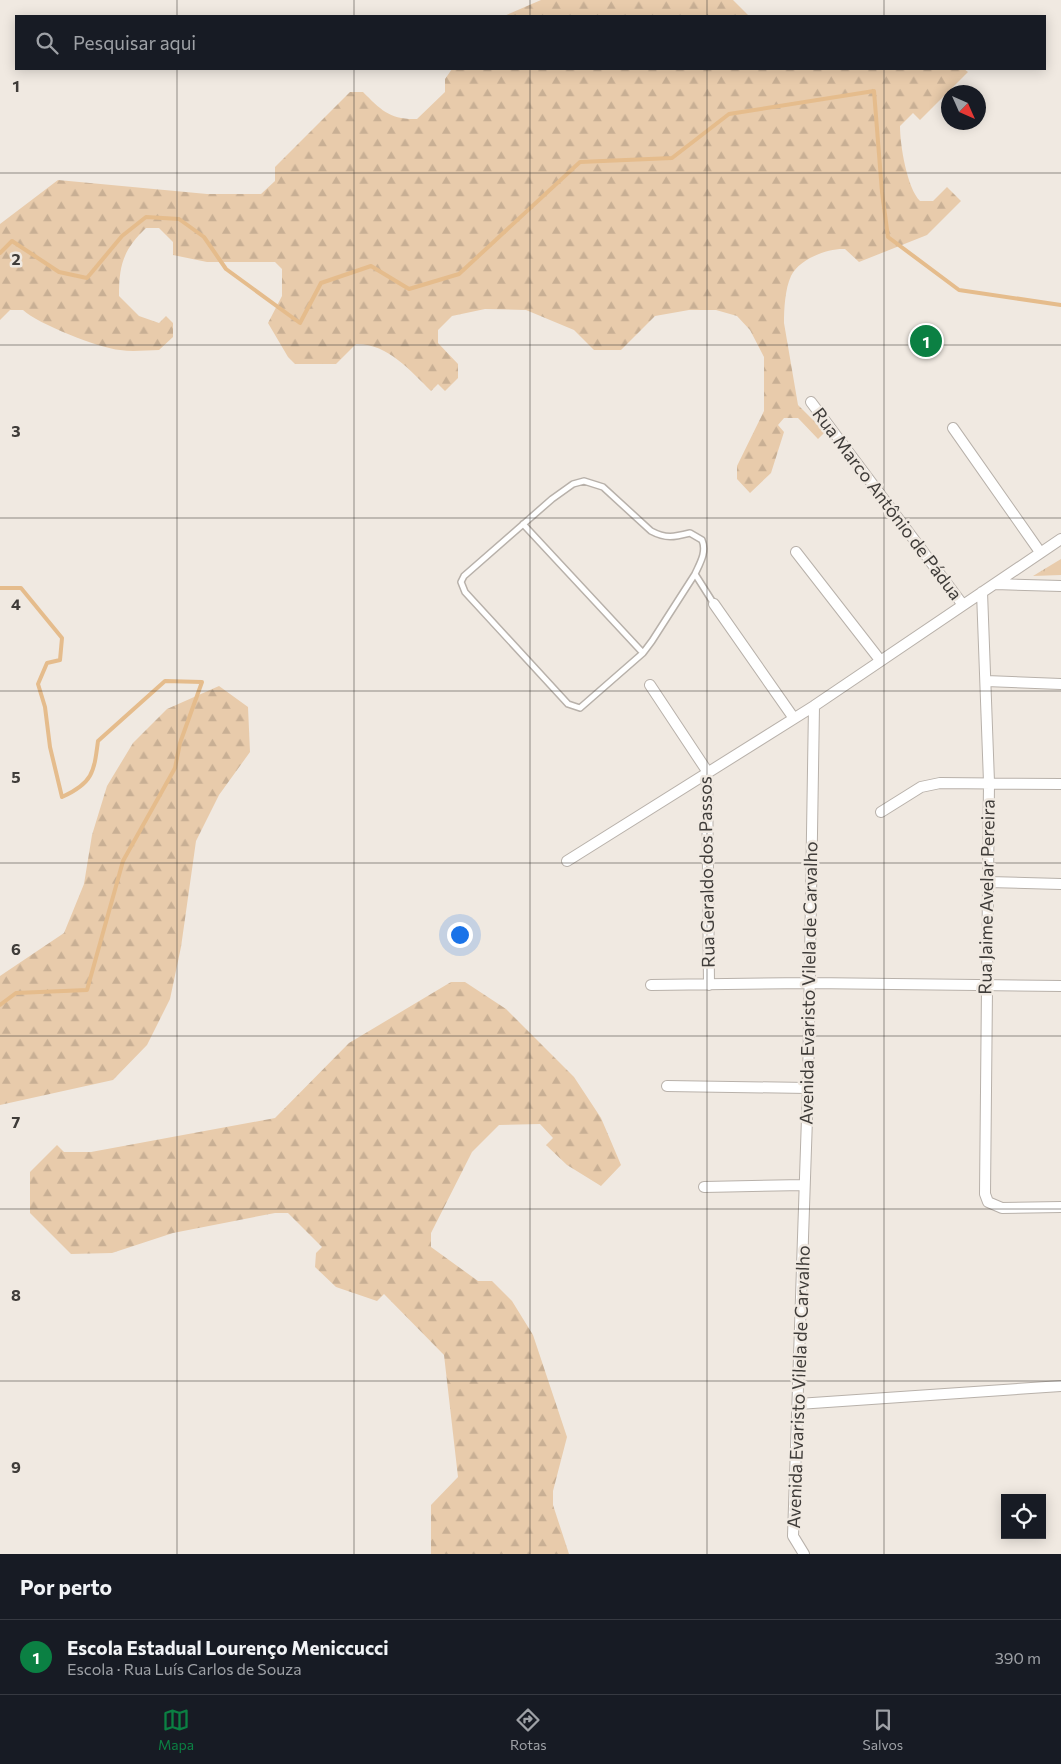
<!DOCTYPE html>
<html lang="pt">
<head>
<meta charset="utf-8">
<style>
  :root { --surface:#171b24; --page:#20242c; --text:#f1f3f6; --muted:#9ea1a6; --line:#363941; --accent:#0b8043 }
  body { margin:0; font-family:Commissioner,sans-serif; background:var(--page); color:var(--text) }
  .controls { position:absolute; right:15px; bottom:15px; display:grid; overflow:hidden; border-radius:0px; box-shadow:0 2px 12px #0003 }
  .controls button { width:45px; height:45px; display:grid; place-items:center; padding:0; border:0; border-bottom:1px solid var(--line); background:var(--surface); color:var(--text); font:25px sans-serif }
  .compass { position:absolute; left:941px; top:85px; width:45px; height:45px; border-radius:50%; background:var(--surface); box-shadow:0 2px 12px #0003; rotate:135deg }
  .you { position:absolute; left:459px; top:934px; width:18px; height:18px; margin:-12px; border:4px solid #fff; border-radius:50%; background:#1a73e8; box-shadow:0 0 0 8px #1a73e833 }
  .badge { display:grid; place-items:center; width:32px; height:32px; border-radius:50%; background:var(--accent); color:#fff; font-size:16px; font-weight:700 }
  .pin { position:absolute; translate:-50% -50%; border:2px solid #fff; box-shadow:0 1px 5px #0006 }
  .list { margin:0; padding:0; list-style:none }
  h2 { display:flex; justify-content:space-between; align-items:center; height:65px; margin:0; padding:0 20px; font-size:21px }
  h2 small { font-size:16px; font-weight:400; color:var(--muted) }
  .list li { display:grid; grid-template-columns:32px 1fr auto; gap:15px; align-items:center; box-sizing:border-box; height:75px; padding:0 20px; border-top:1px solid var(--line) }
  .list b { display:block; font-size:19px; white-space:nowrap }
  .list p { margin:0; font-size:16px; white-space:nowrap; color:var(--muted) }
  .list em { font-size:16px; font-style:normal; color:var(--muted) }
  .icon { flex:none; width:28px; height:28px; fill:none; stroke:currentColor; stroke-width:2; stroke-linecap:round; stroke-linejoin:round }
  .map { position:relative; flex:none; width:1061px; height:1554px; overflow:hidden }
  .search { position:absolute; background:var(--surface); box-shadow:0 2px 12px #0003; left:15px; right:15px; top:15px; height:55px; display:flex; align-items:center; gap:12px; box-sizing:border-box; padding:0 18px; border-radius:0px; color:var(--muted); font-size:19px }
  .sheet { height:140px; background:var(--surface) }
  nav { display:flex; justify-content:space-around; align-items:center; box-sizing:border-box; height:70px; border-top:1px solid var(--line); background:var(--surface); font-size:14px; color:var(--muted) }
  nav a { display:grid; justify-items:center; gap:2px }
  nav .on { color:var(--accent) }
  .map>svg:first-child { display:block }
  .forest { fill:url(#forest-firs) }
  .park { fill:url(#park-tufts) }
  .lines { fill:none; stroke-linecap:round; stroke-linejoin:round }
  .stream { stroke:#e5bc8c; stroke-width:4 }
  .lane-casing { stroke:#b8b1aa; stroke-width:8 }
  .street-casing { stroke:#b8b1aa; stroke-width:12 }
  .lane { stroke:#fff; stroke-width:5 }
  .street { stroke:#fff; stroke-width:10 }
  .grid { fill:none; stroke:#3f3c39; stroke-width:1; stroke-opacity:0.55 }
  .labels { text-anchor:middle; stroke-width:5; stroke-linejoin:round; paint-order:stroke }
  .street-label { font-size:18px; fill:#3f3c39; stroke:#f0e9e1 }
  .grid-label { font-size:16px; text-anchor:middle; font-weight:bold; fill:#3f3c39; stroke:#f0e9e1; stroke-width:5; stroke-linejoin:round; paint-order:stroke }
</style>
</head>
<body>
<div class="map">
<svg width="1061" height="1554" viewBox="0 0 1061 1554">
  <defs>
    <pattern id="forest-firs" width="22" height="20" patternUnits="userSpaceOnUse" patternTransform="scale(1.25)"><rect width="22" height="20" fill="#e8cbab"/><path d="M5 1l3.5 6h-7zM16 11l3.5 6h-7z" fill="#c8af94"/></pattern>
    <pattern id="park-tufts" width="24" height="20" patternUnits="userSpaceOnUse" patternTransform="scale(1.25)"><rect width="24" height="20" fill="#e8cbab"/><path d="M3 7l-1-3M5 7V3M7 7l1-3M15 17l-1-3M17 17v-4M19 17l1-3" fill="none" stroke="#c8af94"/></pattern>
  </defs>
  <rect width="100%" height="100%" fill="#f0e9e1"/>
  <path class="forest" d="M541 0H733L749 16H504Z
    M452 69H964L968 72 920 120 913 113 900 126C900 145 907 188 920 201H933L947 187 961 201 927 235 859 262 845 249C828 248 799 259 791 276 785 289 784 309 784 323L798 405 825 432 818 439 798 418H784L778 425 784 432 771 473 750 493 737 479V466L764 411V357L750 330 737 316 716 310H689L655 316 621 350H594L574 330 526 310 485 309 452 316 438 330V343L458 364V378L445 391 438 384 431 391C411 371 387 343 356 344L336 364H295L288 357 268 323 282 296V269L275 262H207L173 255V242L159 228H146C123 250 119 265 119 296L139 316 159 323 166 316 173 323V337L159 350C147 350 133 352 120 350 99 348 38 324 23 310H10L0 320V224L58 180 207 194H261L275 181V167L350 92H363C381 110 390 120 417 119L445 92V79Z
    M219 686 248 707 250 752 219 795 196 841 181 947 170 999 147 1045 113 1080 0 1105V976L64 933 84 884 92 835 107 786 133 743 167 709Z
    M451 982H465L506 1009 574 1077 601 1118 621 1165 601 1186 567 1165 546 1145 553 1138 540 1124 499 1125 472 1152 431 1233V1247L478 1281H492L512 1301 533 1335 567 1437 553 1491V1505L569 1554H431V1505L458 1477 444 1355 384 1294 377 1301 336 1287 315 1267 316 1253 322 1247 288 1213H275L173 1233 112 1253 71 1254 30 1213V1172L57 1145 64 1152H91L275 1118 349 1043Z"/>
  <path class="park" d="M1061 559V575L1033 576Z"/>
  <g class="lines">
    <path class="stream" d="M0 253 12 241 59 272 87 278 122 236 146 217 179 219 204 237 226 269 300 323 321 283 371 266 409 289 459 274 580 162 672 158 729 114 874 91 882 192 888 237 959 290 1061 305
      M0 588H21L62 638 60 660 47 663 38 684 45 707 50 747 62 797C93 783 94 772 98 741L165 681 202 682 180 743 175 768 123 861 87 990 16 993 0 1005"/>
    <g class="lane-casing">
      <path id="lane" d="M523 524 643 653
        M695 574 652 641 643 653 580 708 568 704 465 592 461 582 464 576 552 499 573 484 584 481 603 487 651 531C666 539 674 537 690 533L702 540C707 552 700 563 695 574L714 604"/>
    </g>
    <g class="street-casing">
      <path id="street" d="M811 402 963 605
        M953 428 1040 552
        M796 552 880 660
        M995 584 1061 586
        M982 592 989 782 985 1194 988 1202 1002 1208 1061 1207
        M714 604 793 717
        M986 681 1061 684
        M650 685 707 771 709 985
        M881 812 921 787 940 783 1061 784
        M567 861 814 706 1061 539
        M988 882 1061 884
        M651 985 810 983 1061 986
        M667 1086 808 1088
        M704 1187 804 1185
        M798 1404 1061 1386
        M804 1554 793 1536 808 1088 814 706"/>
    </g>
    <use href="#lane" class="lane"/>
    <use href="#street" class="street"/>
  </g>
  <path class="grid" d="M177 0V16M354 0V16M530 0V16M707 0V16M884 0V16M177 69V1554M354 69V1554M530 69V1554M707 69V1554M884 69V1554M0 173H1061M0 345H1061M0 518H1061M0 691H1061M0 863H1061M0 1036H1061M0 1209H1061M0 1381H1061"/>
  <g class="labels">
    <g class="street-label">
      <text transform="translate(887 504) rotate(53)" y="6">Rua Marco Antônio de Pádua</text>
      <text transform="translate(707 872) rotate(-91)" y="6">Rua Geraldo dos Passos</text>
      <text transform="translate(987 897) rotate(-89)" y="6">Rua Jaime Avelar Pereira</text>
      <text transform="translate(809 983) rotate(-89)" y="6">Avenida Evaristo Vilela de Carvalho</text>
      <text transform="translate(799 1387) rotate(-88)" y="6">Avenida Evaristo Vilela de Carvalho</text>
    </g>
  </g>
  <g class="grid-label">
    <text x="16" y="92">1</text>
    <text x="16" y="265">2</text>
    <text x="16" y="437">3</text>
    <text x="16" y="610">4</text>
    <text x="16" y="783">5</text>
    <text x="16" y="955">6</text>
    <text x="16" y="1128">7</text>
    <text x="16" y="1301">8</text>
    <text x="16" y="1473">9</text>
  </g>
</svg>
<div class="controls">
<button><svg class="icon" aria-label="locate" viewBox="0 0 24 24"><circle cx="12" cy="12" r="6"/><path d="M12 2v4M12 18v4M2 12h4M18 12h4"/></svg></button>
</div>
<svg class="compass" viewBox="-18 -18 36 36"><path d="M0-13l5 13h-10z" fill="#e53935"/><path d="M0 13l5-13h-10z" fill="#9ea1a6"/></svg>
<div class="you"></div>
<div class="pin badge" style="left:926px;top:341px">1</div>
<div class="search"><svg class="icon" aria-label="search" viewBox="0 0 24 24"><circle cx="10" cy="10" r="6"/><path d="M15 15l6 6"/></svg>Pesquisar aqui</div>
</div>
<section class="sheet">
<h2>Por perto<small></small></h2>
<ul class="list">
<li><span class="badge">1</span><div><b>Escola Estadual Lourenço Meniccucci</b><p>Escola · Rua Luís Carlos de Souza</p></div><em>390 m</em></li>
</ul>
</section>
<nav>
<a class="on"><svg class="icon" aria-label="map" viewBox="0 0 24 24"><path d="M3 6l6-2 6 2 6-2v14l-6 2-6-2-6 2zM9 4v14M15 6v14"/></svg>Mapa</a>
<a><svg class="icon" aria-label="directions" viewBox="0 0 24 24"><path d="M12 3l9 9-9 9-9-9zM9 14v-3h6M13 9l2 2-2 2"/></svg>Rotas</a>
<a><svg class="icon" aria-label="saved" viewBox="0 0 24 24"><path d="M7 4h10v16l-5-4-5 4z"/></svg>Salvos</a>
</nav>
</body>
</html>
